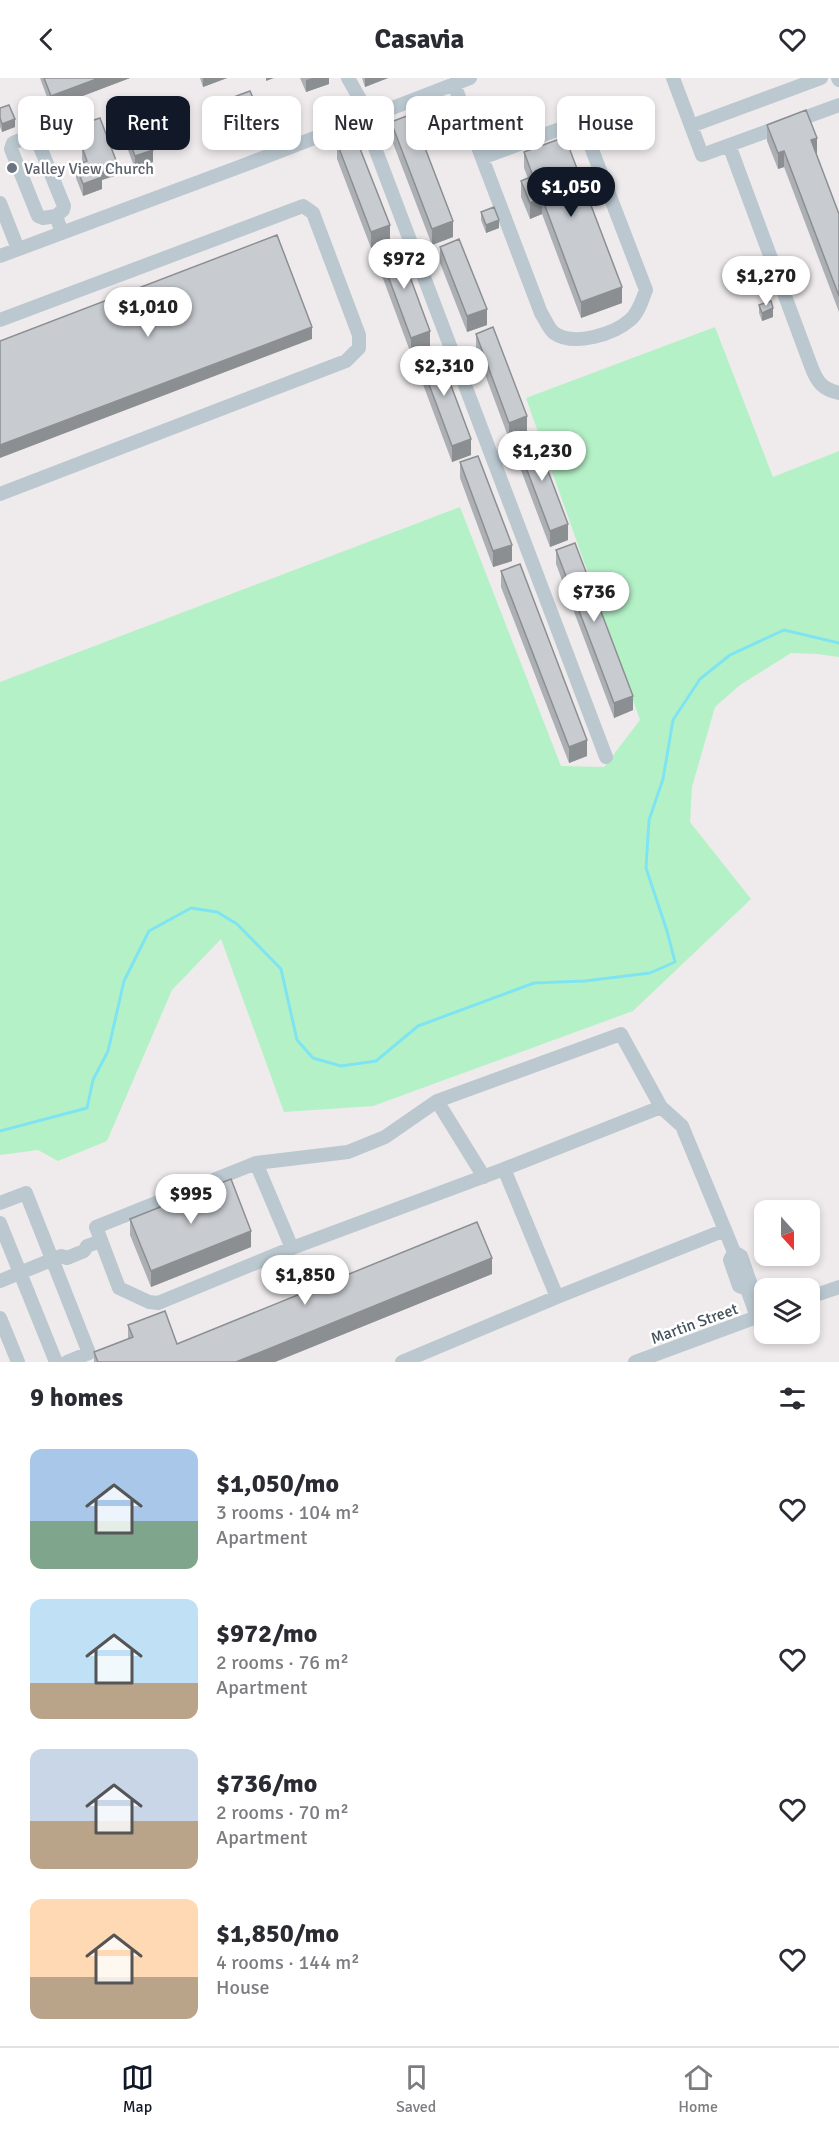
<!DOCTYPE html>
<meta charset="utf-8">
<style>
:root{--surface:#fff;--page:#f2f2f3;--text:#2b2b33;--muted:#7c7c81;--line:#e1e1e2;--accent:#111827}
body{margin:0;font-family:Signika,sans-serif;background:var(--page);color:var(--text);height:100vh;display:flex;flex-direction:column;font-size:22px;white-space:nowrap}
*{box-sizing:border-box;margin:0}
p{font-size:20px;color:var(--muted)}
.icon{flex:none;width:33px;height:33px;fill:none;stroke:currentColor;stroke-width:2;stroke-linecap:round;stroke-linejoin:round}
.map{position:relative;height:1284px;overflow:hidden}
.panel{display:flex;flex-direction:column;background:var(--surface);flex:1}
.panel>*{flex:none}
.guide{position:absolute;left:18px;top:18px;width:804px;height:54px;display:flex;gap:12px}
.needle{width:39px;rotate:159deg}
.controls{position:absolute;left:754px;top:1122px;display:grid;gap:12px}
.controls a{display:grid;place-items:center;width:66px;height:66px;border-radius:12px;background:var(--surface);box-shadow:0 3px 9px #0003;font-size:30px}
.price{position:absolute;translate:-50% -51px;padding:0 14px;border-radius:21px;background:#fff;color:#222;font-size:20px;line-height:39px;filter:drop-shadow(0 2px 3px #0008)}
.price::after{content:'';position:absolute;left:50%;top:36px;width:18px;height:14px;margin-left:-9px;background:inherit;clip-path:polygon(0 0,100% 0,50% 100%)}
.price.active{background:var(--accent);color:#fff}
ul{padding:0;list-style:none}
li{display:flex;align-items:center;gap:18px;height:150px;padding:0 30px}
li span{display:grid;place-items:center;flex:none;width:168px;height:120px;border-radius:12px;color:#555}
li>.icon{margin-inline-start:auto}
span .icon{width:72px;height:72px;fill:#fffc;stroke-width:1}
li b{font-size:26px}
h2{display:flex;justify-content:space-between;align-items:center;height:72px;padding:0 30px;font-size:26px}
.pill{padding:0 21px;border-radius:12px;background:var(--surface);box-shadow:0 3px 9px #0003;font-size:21px;line-height:54px}
.pill.active{background:var(--accent);color:#fff}
header{display:flex;justify-content:space-between;align-items:center;height:78px;padding:0 30px;background:var(--surface);font-size:27px;font-weight:800}
.tab-bar{display:flex;justify-content:space-around;align-items:center;height:84px;border-top:2px solid var(--line);background:var(--surface);font-size:16px;color:var(--muted)}
.tab-bar a{display:grid;justify-items:center;gap:3px}
.tab-bar .active{color:var(--accent)}
.map>svg:first-child{display:block}
</style>
<header><svg class="icon" aria-label="back" viewBox="0 0 24 24"><path d="M15 5l-7 7 7 7"/></svg>Casavia<svg class="icon" aria-label="heart" viewBox="0 0 24 24"><path d="M12 20l-8-8c-3-5 5-10 8-4 3-6 11-1 8 4z"/></svg></header>
<div class="map">
<svg width="839" height="1284" viewBox="0 0 839 1284">
<rect width="100%" height="100%" fill="#efebec"/>
<path fill="#b5f1c7" d="M715,249L773,399L839,373V579L817,576L791,575L740,607L715,629L692,709L690,744L751,821L633,933L373,1028L284,1034L221,861L172,912L107,1063L58,1083L38,1072L0,1077V604L460,429L561,688L604,689L640,642L526,320Z"/>
<g fill="none" stroke-linecap="round" stroke-linejoin="round">
<path stroke="#7fe4f2" stroke-width="3" d="M0,1053L87,1030L93,1002L108,973L124,903L149,853L191,830L217,834L237,846L281,891L297,962L313,980L341,988L376,983L418,948L534,905L585,903L650,895L675,884L667,853L646,790L649,742L663,701L673,642L700,601L730,577L784,552L839,565"/>
<path stroke="#bbc8d0" stroke-width="14" d="M348,0L361,23L364,41L606,679
M673,0L702,77L839,27
M838,0L839,2
M454,6L541,235C545,241 549,251 554,255C574,269 614,256 630,242C639,234 642,222 646,212L581,43L482,80
M691,48L821,0
M729,67L811,288C817,304 822,311 839,315
M0,125L18,171
M56,138L43,140L38,138L11,71L13,65L32,57L36,59L64,128L63,132L56,138L62,155
M0,178L247,86L470,0
M0,242L303,128L313,135L359,257V270L346,283L0,416
M256,1085L348,1074L385,1059L437,1023
M484,1099L437,1023L621,956L661,1029L504,1091
M0,1125L26,1115L89,1275L67,1284
M0,1145L56,1284
M725,1152L734,1174L741,1178L750,1204L747,1211L757,1239
M292,1170L256,1085L96,1149L119,1210L149,1224L158,1225L292,1170L504,1091L557,1219L402,1284
M734,1174L730,1182L739,1208L747,1211
M0,1203L61,1178L67,1180L84,1173L87,1168L101,1163
M557,1219L725,1152L682,1048L661,1029
M810,1219L839,1209
M0,1240L18,1284
M635,1284L765,1236"/>
</g>
<path fill="#acafb4" d="M40,0H130L51,30Z
M200,0H227L203,9Z
M300,0H329V6L306,14Z
M362,0H388L365,9Z
M215,26L286,42L225,65L215,38Z
M0,30L15,49L2,54L0,49Z
M118,33L153,84L135,91L118,45Z
M49,37L68,56L55,61L49,45Z
M391,44L453,159L432,167L391,60Z
M82,46L117,97L102,102V111L83,118L76,100V87L83,85L82,81V69L85,67L82,59Z
M767,47L817,76H816L839,136V234L784,89L778,91L767,63Z
M337,65L390,163L371,170L337,81Z
M524,74L622,225L581,240L542,136L530,141L521,119V103L528,100L524,90Z
M481,134L499,150L486,155L481,142Z
M440,169L487,247L467,254L440,185Z
M378,171L430,269L411,276L378,187Z
M759,227L773,239L762,243L759,235Z
M476,256L527,355L509,361L476,272Z
M418,277L471,377L452,384L418,293Z
M516,363L568,462L550,469L516,379Z
M460,384L512,483L493,489L460,400Z
M556,472L633,632L614,640L556,486Z
M501,493L587,678L569,685L501,509Z
M130,1141L251,1169L151,1209L130,1157Z
M492,1196L275,1284H94V1274L128,1261V1247L177,1266Z"/>
<path fill="#8c8f92" d="M99,0H130L51,30V18Z
M203,0H227L203,9Z
M266,0H274L266,3Z
M312,0H329V6L306,14V2Z
M365,0H388L365,9Z
M286,30V42L225,65V53Z
M15,41V49L2,54V46Z
M68,47V56L55,61V53Z
M817,60V76L811,78V62Z
M153,72V84L135,91V78Z
M784,73V89L778,91V75Z
M117,85V97L102,102V111L83,118V106L99,91Z
M542,120V136L530,141V125Z
M499,142V150L486,155V147Z
M453,143V159L432,167V151Z
M390,147V163L371,170V154Z
M622,209V225L581,240V224Z
M773,230V239L762,243V235Z
M487,231V247L467,254V238Z
M312,249V261L0,380V367Z
M430,253V269L411,276V260Z
M527,338V355L509,361V345Z
M471,361V377L452,384V368Z
M568,446V462L550,469V453Z
M512,467V483L493,489V473Z
M633,618V632L614,640V625Z
M587,662V678L569,685V669Z
M251,1153V1169L151,1209V1193Z
M492,1180V1196L275,1284H236Z"/>
<path fill="#c8ccd1" stroke="#8c8f92" stroke-width="1.5" d="M44,0H99L51,18Z
M250,13L257,29L282,20L286,30L225,53L215,26Z
M136,26L153,72L135,78L118,33Z
M9,27L15,41L2,46L0,40V30Z
M62,31L68,47L55,53L49,37Z
M806,32L817,60L811,62L839,136V218L784,73L778,75L767,47Z
M412,36L453,143L432,151L391,44Z
M100,40L117,85L99,91L102,99L83,106L76,87L87,83L82,69L89,66L82,46Z
M355,58L390,147L371,154L337,65Z
M565,59L622,209L581,224L542,120L530,125L521,103L533,98L524,74Z
M494,129L499,142L486,147L481,134Z
M277,157L312,249L0,367V263Z
M459,161L487,231L467,238L440,169Z
M397,164L430,253L411,260L378,171Z
M771,223L773,230L762,235L759,227Z
M493,249L527,338L509,345L476,256Z
M437,270L471,361L452,368L418,277Z
M534,356L568,446L550,453L516,363Z
M478,378L512,467L493,473L460,384Z
M575,465L633,618L614,625L556,472Z
M520,486L587,662L569,669L501,493Z
M231,1101L251,1153L151,1193L130,1141Z
M477,1144L492,1180L236,1284H98L94,1274L133,1259L128,1247L165,1233L177,1266Z"/>
<circle fill="#6b7280" stroke="#fff" stroke-width="2" cx="12" cy="90" r="6"/>
<g text-anchor="middle" stroke-width="5" stroke-linejoin="round" paint-order="stroke">
<g font-size="16" fill="#5b616d" stroke="#fff" text-anchor="start">
<text x="24" y="96">Valley View Church</text>
</g>
<g font-size="16" fill="#43515a" stroke="#fff">
<text transform="translate(694 1245) rotate(-20)" y="6">Martin Street</text>
</g>
</g>
</svg>
<div class="controls">
<a><svg class="needle" viewBox="-14 -14 28 28"><path d="M0-13l5 13h-10z" fill="#e53935"/><path d="M0 13l5-13h-10z" fill="#7c7c81"/></svg></a>
<a><svg class="icon" aria-label="layers" viewBox="0 0 24 24"><path d="M12 4l9 5-9 5-9-5zM3 14l9 5 9-5"/></svg></a>
</div>
<b class="price active" style="left:571px;top:140px">$1,050</b>
<b class="price" style="left:404px;top:212px">$972</b>
<b class="price" style="left:766px;top:229px">$1,270</b>
<b class="price" style="left:148px;top:260px">$1,010</b>
<b class="price" style="left:444px;top:319px">$2,310</b>
<b class="price" style="left:542px;top:404px">$1,230</b>
<b class="price" style="left:594px;top:545px">$736</b>
<b class="price" style="left:191px;top:1147px">$995</b>
<b class="price" style="left:305px;top:1228px">$1,850</b>
<div class="guide">
<a class="pill">Buy</a>
<a class="pill active">Rent</a>
<a class="pill">Filters</a>
<a class="pill">New</a>
<a class="pill">Apartment</a>
<a class="pill">House</a>
</div>
</div>
<section class="panel">
<h2>9 homes<svg class="icon" aria-label="filters" viewBox="0 0 24 24"><path d="M4 7h16M4 17h16"/><circle cx="9" cy="7" r="2"/><circle cx="15" cy="17" r="2"/></svg></h2>
<ul>
<li><span style="background:linear-gradient(#a9c7e8 60%,#7fa58c 0)"><svg class="icon" aria-label="home" viewBox="0 0 24 24"><path d="M3 11l9-7 9 7M6 9v11h12V9"/></svg></span><div><b>$1,050/mo</b><p>3 rooms · 104 m²</p><p>Apartment</p></div><svg class="icon" aria-label="heart" viewBox="0 0 24 24"><path d="M12 20l-8-8c-3-5 5-10 8-4 3-6 11-1 8 4z"/></svg></li>
<li><span style="background:linear-gradient(#bfe0f5 70%,#b9a48a 0)"><svg class="icon" aria-label="home" viewBox="0 0 24 24"><path d="M3 11l9-7 9 7M6 9v11h12V9"/></svg></span><div><b>$972/mo</b><p>2 rooms · 76 m²</p><p>Apartment</p></div><svg class="icon" aria-label="heart" viewBox="0 0 24 24"><path d="M12 20l-8-8c-3-5 5-10 8-4 3-6 11-1 8 4z"/></svg></li>
<li><span style="background:linear-gradient(#c9d6e8 60%,#b9a48a 0)"><svg class="icon" aria-label="home" viewBox="0 0 24 24"><path d="M3 11l9-7 9 7M6 9v11h12V9"/></svg></span><div><b>$736/mo</b><p>2 rooms · 70 m²</p><p>Apartment</p></div><svg class="icon" aria-label="heart" viewBox="0 0 24 24"><path d="M12 20l-8-8c-3-5 5-10 8-4 3-6 11-1 8 4z"/></svg></li>
<li><span style="background:linear-gradient(#ffd9b3 65%,#b9a48a 0)"><svg class="icon" aria-label="home" viewBox="0 0 24 24"><path d="M3 11l9-7 9 7M6 9v11h12V9"/></svg></span><div><b>$1,850/mo</b><p>4 rooms · 144 m²</p><p>House</p></div><svg class="icon" aria-label="heart" viewBox="0 0 24 24"><path d="M12 20l-8-8c-3-5 5-10 8-4 3-6 11-1 8 4z"/></svg></li>
</ul>
</section>
<nav class="tab-bar">
<a class="active"><svg class="icon" aria-label="map" viewBox="0 0 24 24"><path d="M3 6l6-2 6 2 6-2v14l-6 2-6-2-6 2zM9 4v14M15 6v14"/></svg>Map</a>
<a><svg class="icon" aria-label="saved" viewBox="0 0 24 24"><path d="M7 4h10v16l-5-4-5 4z"/></svg>Saved</a>
<a><svg class="icon" aria-label="home" viewBox="0 0 24 24"><path d="M3 11l9-7 9 7M6 9v11h12V9"/></svg>Home</a>
</nav>
